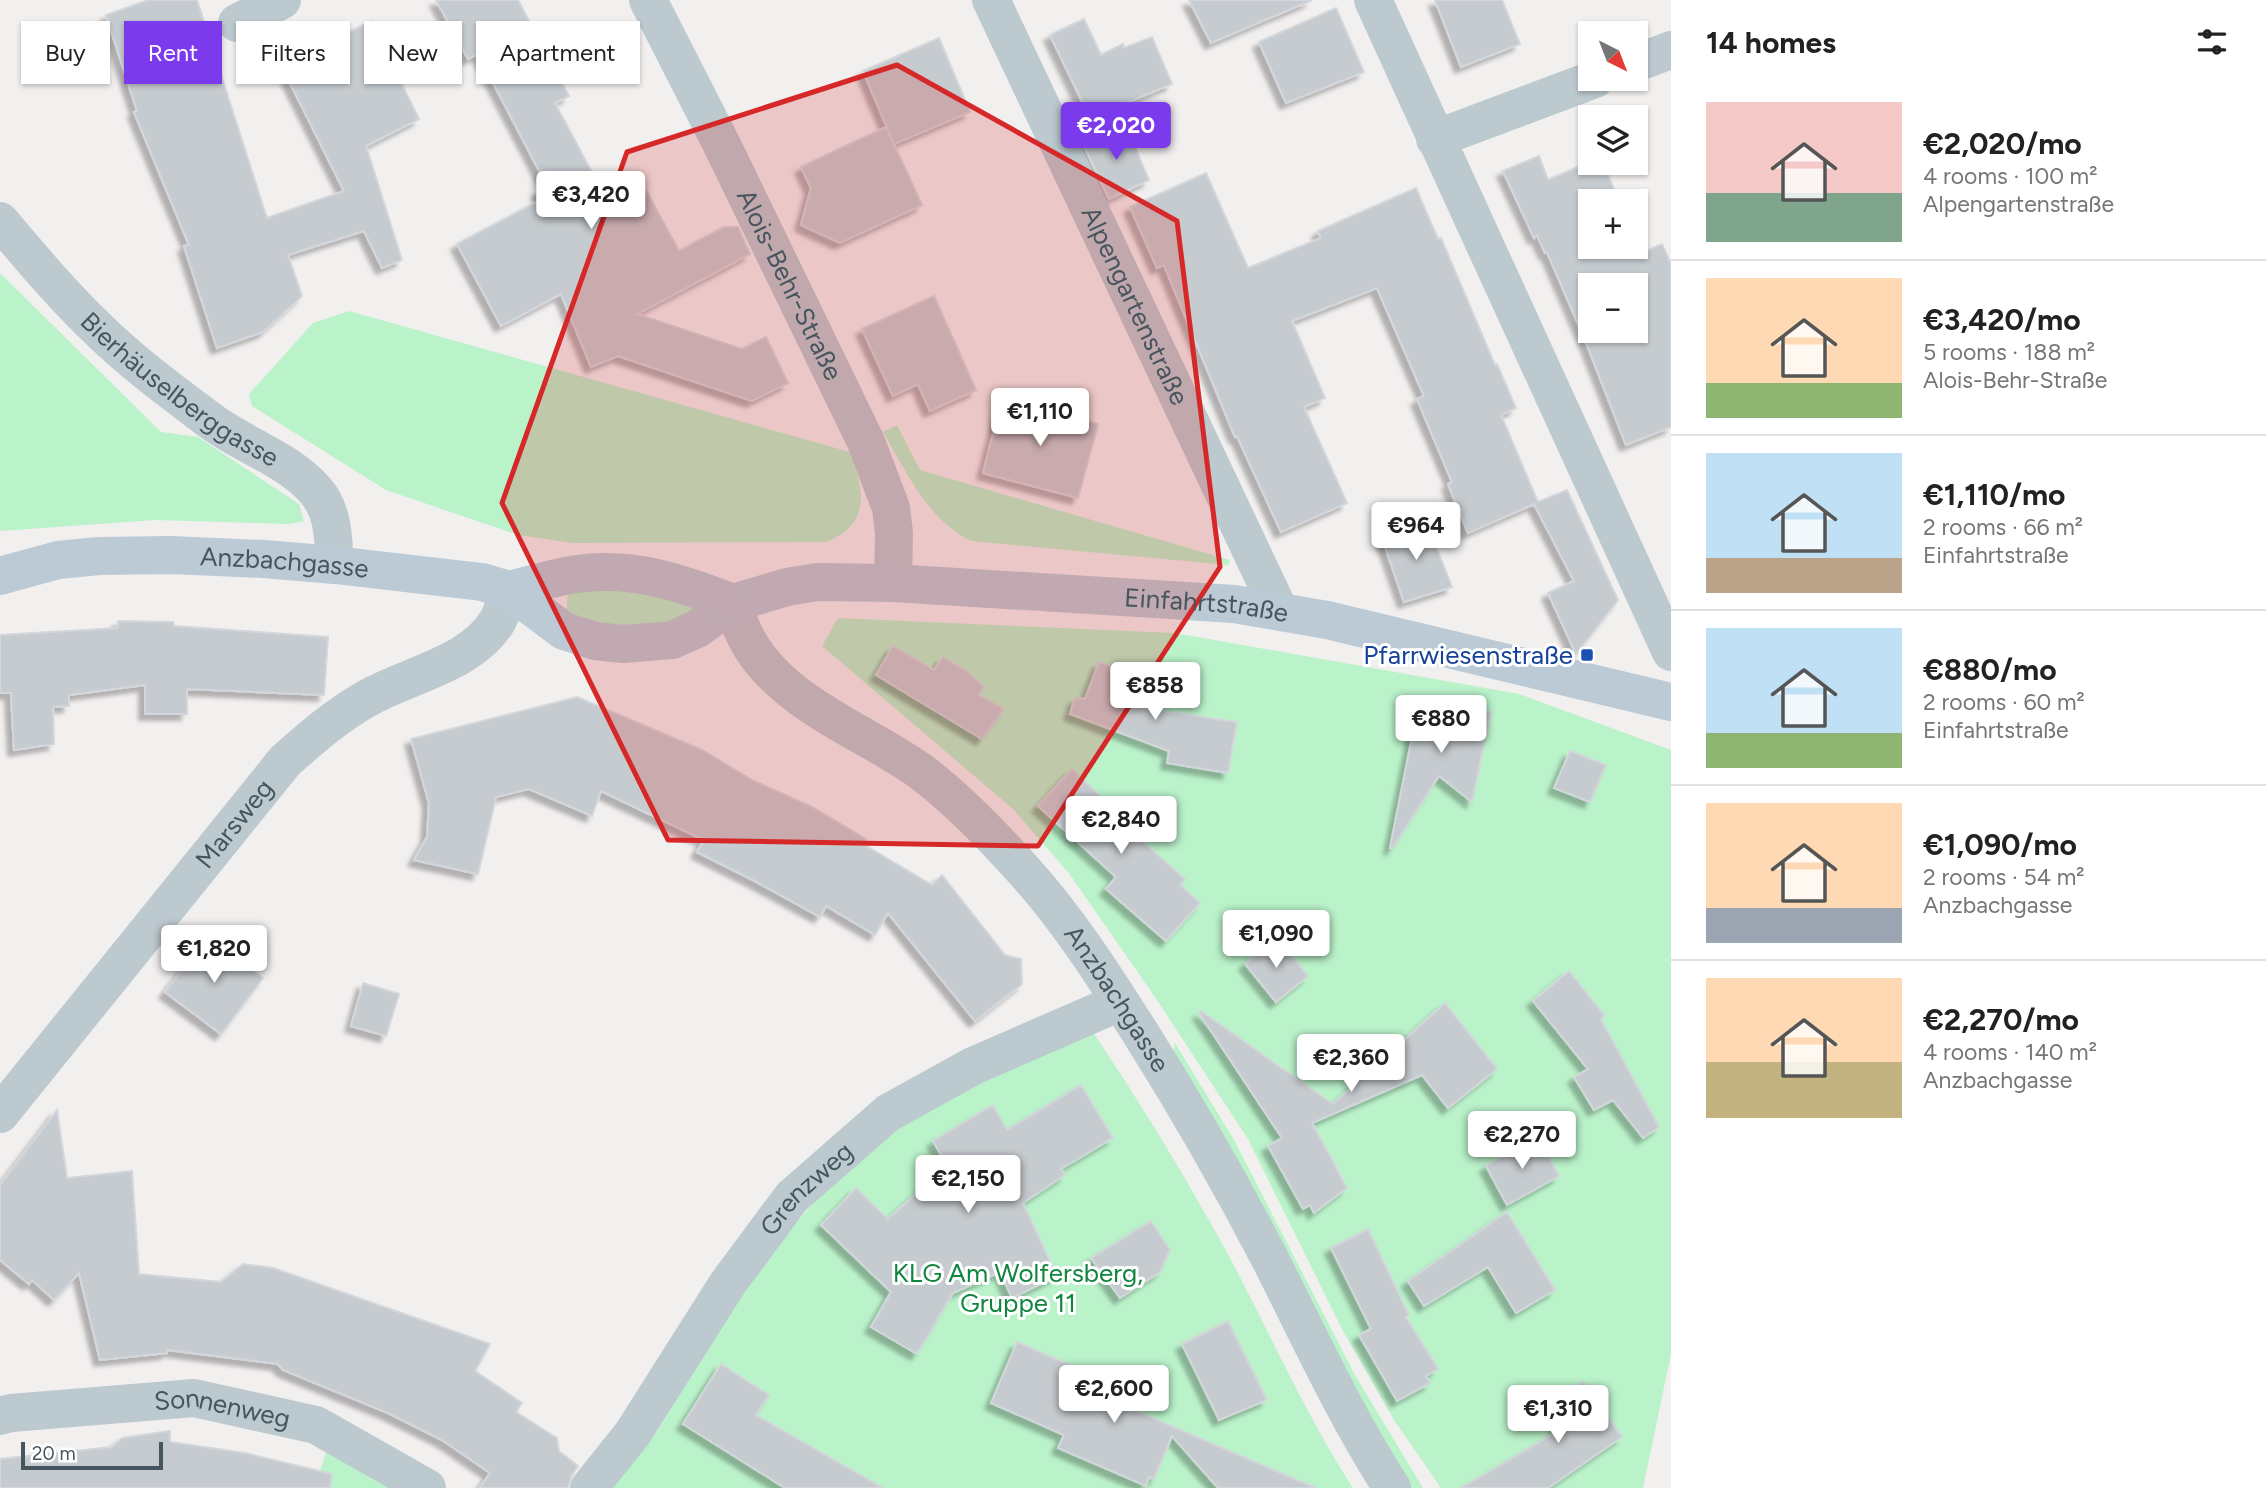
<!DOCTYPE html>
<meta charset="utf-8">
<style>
:root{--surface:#fff;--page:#f2f2f2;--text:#222;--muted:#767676;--line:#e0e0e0;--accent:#7c3aed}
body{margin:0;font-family:Figtree,sans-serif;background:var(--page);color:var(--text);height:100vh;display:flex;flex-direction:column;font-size:26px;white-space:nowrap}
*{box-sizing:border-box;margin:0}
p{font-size:23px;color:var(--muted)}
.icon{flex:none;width:38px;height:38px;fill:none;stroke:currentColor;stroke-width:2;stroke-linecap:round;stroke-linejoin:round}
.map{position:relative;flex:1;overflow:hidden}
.panel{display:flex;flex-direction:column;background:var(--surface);width:595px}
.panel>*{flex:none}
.banner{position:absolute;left:21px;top:21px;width:665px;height:63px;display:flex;gap:14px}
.needle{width:46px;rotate:138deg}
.fabs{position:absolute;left:1578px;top:21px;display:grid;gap:14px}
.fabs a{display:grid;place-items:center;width:70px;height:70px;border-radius:0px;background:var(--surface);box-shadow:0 2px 5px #0004;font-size:35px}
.scale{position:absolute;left:21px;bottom:18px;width:142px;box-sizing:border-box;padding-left:7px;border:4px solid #46555e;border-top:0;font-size:19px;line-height:24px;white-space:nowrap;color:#46555e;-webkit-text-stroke:5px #fff;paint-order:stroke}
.price{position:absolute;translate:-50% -60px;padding:0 16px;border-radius:7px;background:#fff;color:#222;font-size:23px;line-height:46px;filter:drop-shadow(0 2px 4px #0008)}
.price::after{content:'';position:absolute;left:50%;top:42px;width:21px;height:16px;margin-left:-10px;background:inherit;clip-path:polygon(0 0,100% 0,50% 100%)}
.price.active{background:var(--accent);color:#fff}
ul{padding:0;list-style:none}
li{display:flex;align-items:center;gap:21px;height:175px;padding:0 35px}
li+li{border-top:2px solid var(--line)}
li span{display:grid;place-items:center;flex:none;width:196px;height:140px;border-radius:0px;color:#555}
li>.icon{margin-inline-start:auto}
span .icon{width:84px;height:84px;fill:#fffc;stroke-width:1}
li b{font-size:30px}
h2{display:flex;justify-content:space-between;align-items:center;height:84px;padding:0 35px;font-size:30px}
.tag{padding:0 24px;border-radius:0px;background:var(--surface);box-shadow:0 2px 5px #0004;font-size:24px;line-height:63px}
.tag.active{background:var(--accent);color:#fff}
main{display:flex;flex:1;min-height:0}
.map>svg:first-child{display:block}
</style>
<main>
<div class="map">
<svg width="1671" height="1488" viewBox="0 0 1671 1488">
<defs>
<filter id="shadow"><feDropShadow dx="-6" dy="6" stdDeviation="2" flood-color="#0004"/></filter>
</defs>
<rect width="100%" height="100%" fill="#f2efef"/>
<path fill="#baf2ca" d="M0,273L161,432L198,437L299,504L304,521L289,524L155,520L0,531Z
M349,311L850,452C864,490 872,524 826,542L572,543L518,535L386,490L252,406L249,394L313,323Z
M897,425L920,470L1230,560L1228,565L971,541C927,519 907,473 883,432Z
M619,586L676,599L694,609L686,619L620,627L566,617L568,589Z
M838,618L1175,633L1519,694L1671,750V1354L1643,1488H1441L1394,1420L1342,1329L1248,1139L1155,997L1068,872L1013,809L822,646Z
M1091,1029C1141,1104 1187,1179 1230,1258C1271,1335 1305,1414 1353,1488H612L657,1432L752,1275L851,1159L992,1069Z
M1175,1043L1234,1140L1355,1375L1423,1488H1407L1171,1060Z
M327,1450L400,1488H327L320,1471Z"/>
<path fill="#c6cbcf" stroke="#d3d6db" stroke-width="2" fill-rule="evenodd" filter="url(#shadow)" d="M148,0H197L267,218L344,191L282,67L371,21L419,119L366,146L402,260L382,268L364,231L288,255L302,296L263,332L217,348L184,246L189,245L134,112L137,111L106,15Z
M436,0H518L569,96L555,103L612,210L647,192L679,251L724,227H738L750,254L637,314L742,349L766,337L788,383L752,401L618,356L591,367L561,294L501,326L457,244L542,199L537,192L547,186L478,54L468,59Z
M1189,0H1312L1211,43Z
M1435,0H1502L1520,44L1461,67Z
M1336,8L1364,72L1286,103L1259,42Z
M1084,19L1101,55L1123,44L1124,48L1152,37L1172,84L1090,118L1050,35Z
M939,38L970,112L894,144L863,71Z
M1125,124L1149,180L1109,199L1083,144Z
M886,127L922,205L840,243L801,225L811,188L801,167Z
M1539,156L1548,180L1591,161L1603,163L1619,201H1591V247H1636V243L1640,254L1662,244L1671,264V427L1626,445L1585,340L1547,252L1545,253L1537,235L1534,238L1503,171ZM1591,285H1636V331H1591Z
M1206,173L1248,268L1321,238L1318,231L1416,188L1438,239L1441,238L1495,365L1497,364L1516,408L1501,415L1538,502L1567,490L1618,600L1576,654L1548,593L1574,581L1534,504L1468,533L1448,484L1452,482L1417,399L1424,396L1377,288L1292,321L1325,398L1304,407L1347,503L1281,532L1237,436L1235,437L1164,265L1157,268L1130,207Z
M934,296L976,390L930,411L918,384L893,396L862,329Z
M1002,399L1098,424L1078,498L983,473Z
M1426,521L1452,587L1404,602L1381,535Z
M118,621L173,622L174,626L328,637L324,695L187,689V714H145V685L69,695V706L53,707L54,744L14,750L11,693H0V635L118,628Z
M893,646L934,670L943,657L969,673L984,687L979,695L1004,709L982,739L876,675Z
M1099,662L1151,681L1141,708L1237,722L1228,773L1167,763L1169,751L1070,714L1075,698L1085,699Z
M577,697L702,750L752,780L812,807L866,839L863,844L932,885L942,875L1005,955L1021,959L1022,984L975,1021L888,913L875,935L826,906L820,917L753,880L697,852L704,840L601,791L592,816L529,789L496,797L478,874L414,860L427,837L429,803L411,739Z
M1420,697L1491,712L1472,802L1439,776L1392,849L1390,848Z
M1570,751L1606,765L1590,802L1554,788Z
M1072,769L1112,807L1108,811L1185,879L1180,885L1200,903L1166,941L1106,889L1116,877L1038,806Z
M208,937L263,978L221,1034L165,992Z
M1277,938L1308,976L1276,1002L1245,964Z
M1569,971L1605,1016L1601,1019L1659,1127L1643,1138L1613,1100L1594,1110L1574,1077L1588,1069L1533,1001Z
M363,983L399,994L386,1036L351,1026Z
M1445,1003L1497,1069L1448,1108L1422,1075L1312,1123L1347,1188L1314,1213L1310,1205L1303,1209L1268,1146L1282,1138L1199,1013L1201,1011L1333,1104Z
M1081,1085L1113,1138L1061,1169L1065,1175L1023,1203L1057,1276L1012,1298L1000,1272L953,1293L917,1354L871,1327L891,1292L821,1225L856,1188L888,1219L947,1165L933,1141L993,1105L1007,1130Z
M57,1110L67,1178L132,1171L139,1274L221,1282L243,1264L273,1268L490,1344L475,1371L522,1403L516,1412L557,1438L559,1451L578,1466L572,1475L568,1488H480L490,1473L442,1440L388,1413L283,1370L278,1364L167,1350V1353L100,1360L79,1273L54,1300L32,1280L29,1284L0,1260V1185Z
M1538,1137L1559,1176L1507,1205L1486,1166Z
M1507,1212L1555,1290L1516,1313L1488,1267L1424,1306L1408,1281Z
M1151,1221L1170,1250L1160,1272L1120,1298L1091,1258Z
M1368,1229L1409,1315L1406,1317L1438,1369L1426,1376L1430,1383L1397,1401L1359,1335L1371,1329L1331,1248Z
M1228,1321L1267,1400L1219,1420L1182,1344Z
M1017,1342L1112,1383L1106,1398L1316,1488H1218L1172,1436L1154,1479L1149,1477L1146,1486L1058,1448L1064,1435L991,1403Z
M721,1364L769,1395L756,1415L883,1488H785L683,1424Z
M1584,1382L1622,1437L1548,1488H1461L1560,1430L1545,1408Z
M170,1431V1442L245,1453L332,1474L330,1488H0V1459L112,1447L122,1438Z"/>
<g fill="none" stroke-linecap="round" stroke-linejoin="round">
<g stroke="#bcc9cf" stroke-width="38">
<path id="s1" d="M648,0L722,145L866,442L891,508L894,533L893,583"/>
<path id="s2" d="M991,0L1279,610"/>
<path d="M1373,0L1671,652"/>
<path d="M237,23L282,0"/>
<path d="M1636,63L1671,50"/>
<path d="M1435,139L1595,79"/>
<path id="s3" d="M0,221C32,259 64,297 101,332C134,364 171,391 208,419C240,444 288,459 315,490C334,511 333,538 335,565"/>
<path id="s4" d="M733,603C736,611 738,621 742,629C772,700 861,729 920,771C959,800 994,837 1026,873C1070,922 1106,979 1141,1034C1187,1107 1230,1182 1270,1259C1309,1336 1345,1415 1392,1488"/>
<path id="s5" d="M0,1114L285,761C310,739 336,716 366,699C407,675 473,664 498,620C503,611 505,600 509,590"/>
<path id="s6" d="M0,1416L11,1413L194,1398L316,1425L427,1488"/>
<path id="s7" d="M589,1488L633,1433L728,1283L792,1197L888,1113L973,1066L1120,1002"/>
</g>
<g stroke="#bbcad4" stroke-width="38">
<path id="s8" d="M0,576L58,560L99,556L171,555L264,559L335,565L482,582L509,590L564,631L595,641L623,644L672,640L697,629L733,603L787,587L817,582L893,583L1234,604L1327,620L1671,702"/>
<path d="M509,590C531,585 554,577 577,574C633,566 682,583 733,603"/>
</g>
</g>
<path fill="#d62828" fill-opacity="0.2" stroke="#d62828" stroke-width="5" stroke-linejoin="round" d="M897,65L1177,221L1220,567L1038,846L668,840L502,503L627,152Z"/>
<rect fill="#1a4fb4" stroke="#fff" stroke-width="2.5" x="1580" y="648" width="14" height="14" rx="3.5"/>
<g text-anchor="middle" stroke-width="6" stroke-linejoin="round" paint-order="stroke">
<g font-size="26" fill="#46555e" stroke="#fff">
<text dy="9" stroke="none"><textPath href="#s1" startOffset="318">Alois-Behr-Straße</textPath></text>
<text dy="9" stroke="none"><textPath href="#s2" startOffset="338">Alpengartenstraße</textPath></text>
<text dy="9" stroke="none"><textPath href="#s3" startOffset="248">Bierhäuselberggasse</textPath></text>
<text dy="9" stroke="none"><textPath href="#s8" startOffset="287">Anzbachgasse</textPath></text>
<text dy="9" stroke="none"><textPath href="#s8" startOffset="1241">Einfahrtstraße</textPath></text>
<text dy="9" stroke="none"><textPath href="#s5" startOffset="373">Marsweg</textPath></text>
<text dy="9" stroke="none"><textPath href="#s4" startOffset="562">Anzbachgasse</textPath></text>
<text dy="9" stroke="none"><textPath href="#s7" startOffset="371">Grenzweg</textPath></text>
<text dy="9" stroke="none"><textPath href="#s6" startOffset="224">Sonnenweg</textPath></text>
</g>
<g font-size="26" fill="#164399" stroke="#fff" text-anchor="end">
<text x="1573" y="664">Pfarrwiesenstraße</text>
</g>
<g font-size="26" fill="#10853e" stroke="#fff">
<text x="1018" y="1282">KLG Am Wolfersberg,<tspan x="1018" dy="30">Gruppe 11</tspan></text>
</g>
</g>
</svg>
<div class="fabs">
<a><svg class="needle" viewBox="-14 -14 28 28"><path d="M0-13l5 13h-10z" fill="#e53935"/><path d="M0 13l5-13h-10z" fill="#767676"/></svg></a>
<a><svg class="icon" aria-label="layers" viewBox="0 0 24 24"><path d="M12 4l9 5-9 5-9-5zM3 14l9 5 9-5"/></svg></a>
<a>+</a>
<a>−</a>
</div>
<div class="scale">20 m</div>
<b class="price active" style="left:1116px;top:162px">€2,020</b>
<b class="price" style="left:591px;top:231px">€3,420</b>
<b class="price" style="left:1040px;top:448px">€1,110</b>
<b class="price" style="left:1416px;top:562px">€964</b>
<b class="price" style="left:1155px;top:722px">€858</b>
<b class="price" style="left:1441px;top:755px">€880</b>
<b class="price" style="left:1121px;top:856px">€2,840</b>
<b class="price" style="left:1276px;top:970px">€1,090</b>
<b class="price" style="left:214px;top:985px">€1,820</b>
<b class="price" style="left:1351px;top:1094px">€2,360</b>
<b class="price" style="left:1522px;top:1171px">€2,270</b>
<b class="price" style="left:968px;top:1215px">€2,150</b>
<b class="price" style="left:1114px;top:1425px">€2,600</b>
<b class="price" style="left:1558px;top:1445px">€1,310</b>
<div class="banner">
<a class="tag">Buy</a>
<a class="tag active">Rent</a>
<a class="tag">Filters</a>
<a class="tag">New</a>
<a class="tag">Apartment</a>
</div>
</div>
<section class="panel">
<h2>14 homes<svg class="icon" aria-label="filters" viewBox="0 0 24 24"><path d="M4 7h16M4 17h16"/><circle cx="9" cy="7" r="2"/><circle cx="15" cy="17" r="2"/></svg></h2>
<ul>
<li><span style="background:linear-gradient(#f6c9c9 65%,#7fa58c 0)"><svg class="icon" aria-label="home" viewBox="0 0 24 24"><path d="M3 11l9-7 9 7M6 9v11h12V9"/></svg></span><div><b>€2,020/mo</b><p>4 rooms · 100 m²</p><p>Alpengartenstraße</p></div></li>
<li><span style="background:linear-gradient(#ffd9b3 75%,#8fb573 0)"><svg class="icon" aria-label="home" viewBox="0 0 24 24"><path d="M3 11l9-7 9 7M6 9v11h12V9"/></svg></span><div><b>€3,420/mo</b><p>5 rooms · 188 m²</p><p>Alois-Behr-Straße</p></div></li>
<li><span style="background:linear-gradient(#bfe0f5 75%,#b9a48a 0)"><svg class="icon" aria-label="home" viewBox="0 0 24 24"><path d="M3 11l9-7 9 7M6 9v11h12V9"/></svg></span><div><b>€1,110/mo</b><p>2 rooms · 66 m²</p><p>Einfahrtstraße</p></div></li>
<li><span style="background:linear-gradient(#bfe0f5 75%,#8fb573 0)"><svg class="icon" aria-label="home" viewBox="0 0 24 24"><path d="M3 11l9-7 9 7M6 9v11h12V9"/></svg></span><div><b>€880/mo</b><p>2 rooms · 60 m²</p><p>Einfahrtstraße</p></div></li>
<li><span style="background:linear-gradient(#ffd9b3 75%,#9aa5b1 0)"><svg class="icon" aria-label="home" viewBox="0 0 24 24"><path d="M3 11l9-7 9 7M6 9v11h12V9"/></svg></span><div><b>€1,090/mo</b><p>2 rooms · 54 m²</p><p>Anzbachgasse</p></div></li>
<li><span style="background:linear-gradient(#ffd9b3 60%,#c2b280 0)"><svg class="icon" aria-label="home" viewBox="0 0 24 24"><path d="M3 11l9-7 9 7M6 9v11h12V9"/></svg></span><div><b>€2,270/mo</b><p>4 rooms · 140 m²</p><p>Anzbachgasse</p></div></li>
</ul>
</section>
</main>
